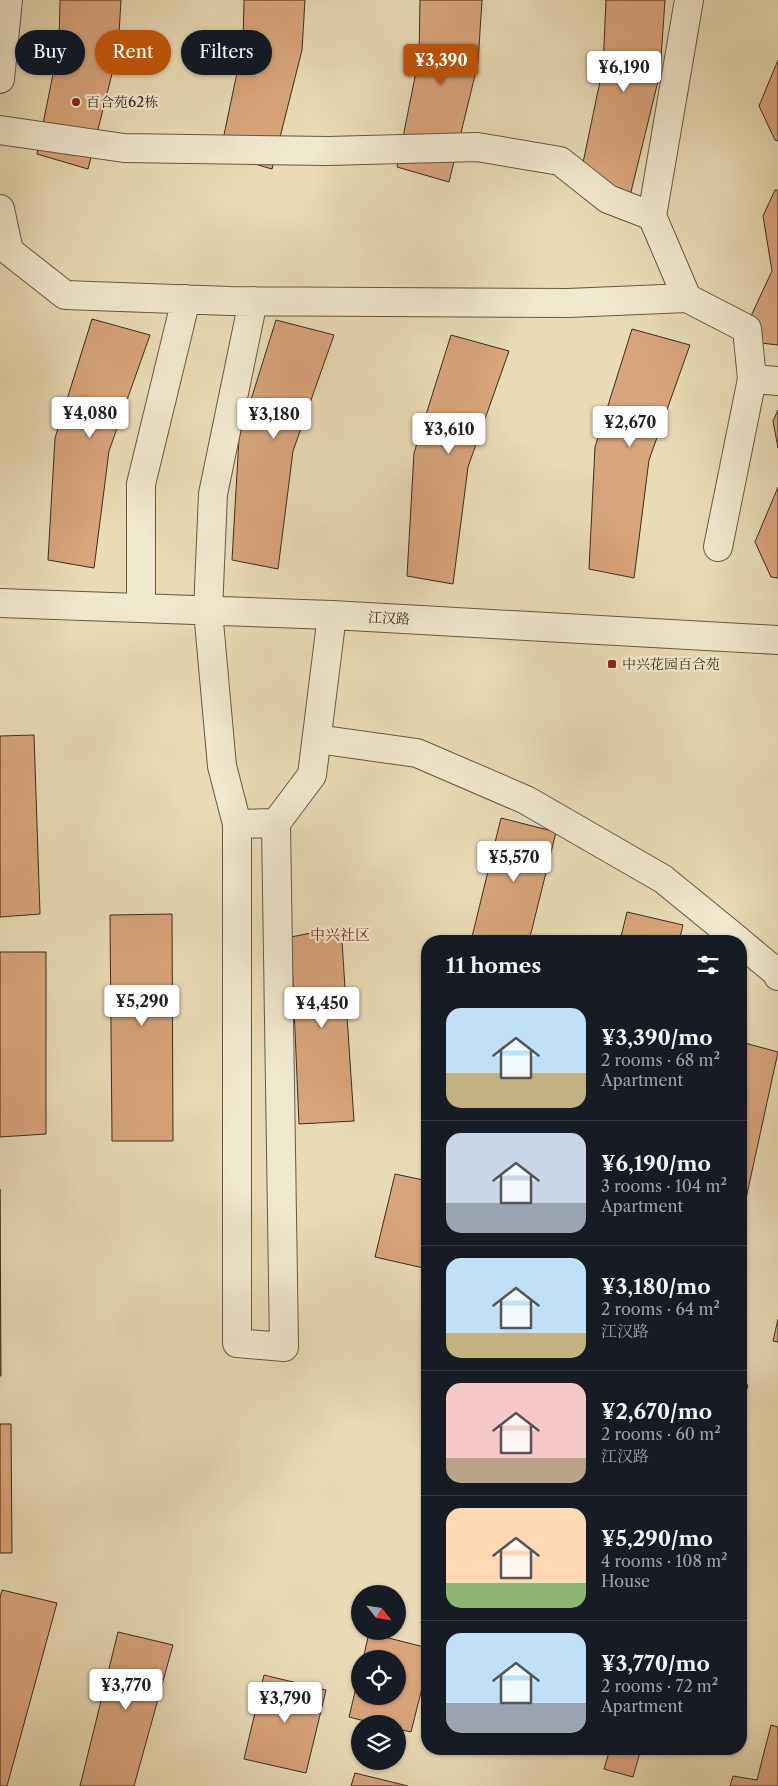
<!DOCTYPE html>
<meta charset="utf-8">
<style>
:root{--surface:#171b24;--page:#20242c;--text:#f1f3f6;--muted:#9ea1a6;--line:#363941;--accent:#b45309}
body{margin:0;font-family:"Libre Caslon Text","Noto Serif SC",serif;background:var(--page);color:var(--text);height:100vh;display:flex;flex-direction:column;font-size:19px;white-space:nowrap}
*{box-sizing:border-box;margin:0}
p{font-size:16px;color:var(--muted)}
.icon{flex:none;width:28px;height:28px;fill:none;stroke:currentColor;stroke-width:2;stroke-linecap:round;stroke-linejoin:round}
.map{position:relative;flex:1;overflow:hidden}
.panel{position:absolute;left:421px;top:935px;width:326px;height:820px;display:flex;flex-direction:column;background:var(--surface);border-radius:20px;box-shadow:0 1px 4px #0004}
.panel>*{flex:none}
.banner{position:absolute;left:15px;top:30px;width:331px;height:45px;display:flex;gap:10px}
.needle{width:32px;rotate:120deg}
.fabs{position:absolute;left:351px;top:1585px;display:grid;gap:10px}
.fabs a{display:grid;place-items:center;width:55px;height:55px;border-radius:50%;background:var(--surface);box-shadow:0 1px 4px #0004;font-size:25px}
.price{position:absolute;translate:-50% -42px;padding:0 11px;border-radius:5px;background:#fff;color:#222;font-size:16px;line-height:32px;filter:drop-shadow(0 1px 2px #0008)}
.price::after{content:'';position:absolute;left:50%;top:30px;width:15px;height:11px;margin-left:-8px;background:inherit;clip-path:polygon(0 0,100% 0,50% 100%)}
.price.selected{background:var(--accent);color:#fff}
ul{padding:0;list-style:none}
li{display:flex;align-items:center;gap:15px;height:125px;padding:0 25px}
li+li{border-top:1px solid var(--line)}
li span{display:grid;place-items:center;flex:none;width:140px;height:100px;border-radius:15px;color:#555}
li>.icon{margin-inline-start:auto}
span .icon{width:60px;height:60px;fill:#fffc;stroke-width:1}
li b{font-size:21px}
h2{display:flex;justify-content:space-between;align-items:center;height:60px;padding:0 25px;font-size:21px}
.pill{padding:0 18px;border-radius:22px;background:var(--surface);box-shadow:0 1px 4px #0004;font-size:18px;line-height:45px}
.pill.selected{background:var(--accent);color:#fff}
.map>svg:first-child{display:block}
</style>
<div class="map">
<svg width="778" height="1786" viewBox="0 0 778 1786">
<rect width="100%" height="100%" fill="#e8dbb5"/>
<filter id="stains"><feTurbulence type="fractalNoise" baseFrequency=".004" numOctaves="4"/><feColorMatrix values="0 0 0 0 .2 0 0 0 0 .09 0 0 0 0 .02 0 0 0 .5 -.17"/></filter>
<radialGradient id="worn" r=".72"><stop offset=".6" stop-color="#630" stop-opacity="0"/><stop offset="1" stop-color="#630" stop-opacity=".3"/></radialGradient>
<path fill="#d9a57b" stroke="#3b2e27" d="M60,0H121L118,50L88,169L37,154L59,44Z
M244,0H305L302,50L272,169L220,154L243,44Z
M420,0H482L478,63L449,182L397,167L419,57Z
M606,0H665L660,73L630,196L579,182L603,67Z
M778,60V141L775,140L759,106Z
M775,190H778V345L761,343L751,316L772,271L763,216Z
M92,319L150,335L109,451L94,568L48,560L55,438Z
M276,320L334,335L293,451L278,569L232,560L239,438Z
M632,329L690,345L649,460L634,578L589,569L595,447Z
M451,335L509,351L468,467L453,584L407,576L414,453Z
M778,410V448L773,421Z
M778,487V578L771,577L755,542Z
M34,735L40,914L0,917V736Z
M501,818L556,832L529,941H471Z
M627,912L683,925L679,941H620Z
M172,914L173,1141H112L110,915Z
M341,927L354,1121L299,1124L291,937Z
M0,952H46V1134L0,1137Z
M741,1042L778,1052L742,1217H741Z
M395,1174L428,1181V1269L375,1257Z
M0,1189L1,1376H0Z
M778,1319V1342L773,1341Z
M741,1384L748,1385L741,1409Z
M0,1424H11L12,1553H0Z
M2,1590L57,1603L7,1786H0V1598Z
M428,1598V1624L421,1623Z
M118,1632L173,1645L134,1786H80Z
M369,1633L428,1648V1664L411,1732L398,1729V1724H376L349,1717L360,1671V1696H398V1659H363Z
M264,1675L326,1690L306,1773L244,1759Z
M771,1725L778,1727V1786H730L733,1776L757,1780Z
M610,1749H641L633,1777L604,1769Z
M355,1773L408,1786H351Z"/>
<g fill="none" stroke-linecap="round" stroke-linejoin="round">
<g stroke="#66594a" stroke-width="30">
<path id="minor" d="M0,79L8,0
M0,130L124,148L328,151L477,147L560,161L608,199L652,216
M0,209L9,251L65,295L230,301L568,303L687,298L747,329L752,379L718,547
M687,298L652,216L689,0
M253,301L213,494L208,611L222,766L237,824L276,823L312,775L332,615
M752,379L778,381
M0,603L332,615L778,640
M141,608V484L186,299
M317,739L417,753L526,800L663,879L739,941
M237,824V1343L284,1347L276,823
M741,943L776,972L778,976"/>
</g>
<use href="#minor" stroke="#f0e8cf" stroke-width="28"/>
</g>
<g fill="#8f2418" stroke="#f0e8cf" stroke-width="2">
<circle cx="76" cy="102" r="5"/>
<rect x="607" y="659" width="10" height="10" rx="2.5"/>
</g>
<g text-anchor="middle" stroke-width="4.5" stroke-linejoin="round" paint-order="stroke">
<g font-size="14" fill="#3b2e27" stroke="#f0e8cf" text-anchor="start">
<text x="86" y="107">百合苑62栋</text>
<text x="622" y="669">中兴花园百合苑</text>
</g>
<g font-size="14" fill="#3b2e27" stroke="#f0e8cf">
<text transform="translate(389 618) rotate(3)" y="5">江汉路</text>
</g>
<g font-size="15" fill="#7a1f14" stroke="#f0e8cf">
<text x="340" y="940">中兴社区</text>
</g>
</g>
<rect width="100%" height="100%" filter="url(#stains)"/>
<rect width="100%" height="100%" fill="url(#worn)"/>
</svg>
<div class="fabs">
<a><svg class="needle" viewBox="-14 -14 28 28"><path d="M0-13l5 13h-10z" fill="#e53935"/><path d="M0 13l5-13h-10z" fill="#9ea1a6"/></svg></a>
<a><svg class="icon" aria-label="locate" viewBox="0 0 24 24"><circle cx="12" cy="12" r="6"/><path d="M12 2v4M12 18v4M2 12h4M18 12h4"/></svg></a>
<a><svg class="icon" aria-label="layers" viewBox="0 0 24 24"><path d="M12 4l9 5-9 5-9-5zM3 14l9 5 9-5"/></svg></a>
</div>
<b class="price selected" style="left:441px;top:86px">¥3,390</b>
<b class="price" style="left:624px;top:93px">¥6,190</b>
<b class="price" style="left:90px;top:439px">¥4,080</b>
<b class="price" style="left:274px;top:440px">¥3,180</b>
<b class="price" style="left:630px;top:448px">¥2,670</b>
<b class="price" style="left:449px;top:455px">¥3,610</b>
<b class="price" style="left:514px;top:883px">¥5,570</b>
<b class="price" style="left:142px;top:1027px">¥5,290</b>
<b class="price" style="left:322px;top:1029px">¥4,450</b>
<b class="price" style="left:126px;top:1711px">¥3,770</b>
<b class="price" style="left:285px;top:1724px">¥3,790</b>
<div class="banner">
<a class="pill">Buy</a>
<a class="pill selected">Rent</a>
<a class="pill">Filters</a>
</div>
<section class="panel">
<h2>11 homes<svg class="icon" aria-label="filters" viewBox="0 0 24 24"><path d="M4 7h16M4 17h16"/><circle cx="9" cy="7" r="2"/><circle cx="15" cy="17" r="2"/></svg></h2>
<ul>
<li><span style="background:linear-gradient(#bfe0f5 65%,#c2b280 0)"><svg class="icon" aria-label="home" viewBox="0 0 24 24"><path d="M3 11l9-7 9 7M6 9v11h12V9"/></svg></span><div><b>¥3,390/mo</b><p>2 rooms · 68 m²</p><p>Apartment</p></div></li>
<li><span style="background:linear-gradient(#c9d6e8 70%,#9aa5b1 0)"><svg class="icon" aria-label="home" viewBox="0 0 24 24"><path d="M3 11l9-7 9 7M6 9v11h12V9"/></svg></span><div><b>¥6,190/mo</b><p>3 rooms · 104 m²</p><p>Apartment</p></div></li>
<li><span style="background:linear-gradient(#bfe0f5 75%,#c2b280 0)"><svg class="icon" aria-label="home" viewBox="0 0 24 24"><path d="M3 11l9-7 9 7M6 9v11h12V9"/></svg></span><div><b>¥3,180/mo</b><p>2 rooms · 64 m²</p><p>江汉路</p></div></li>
<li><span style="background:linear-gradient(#f6c9c9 75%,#b9a48a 0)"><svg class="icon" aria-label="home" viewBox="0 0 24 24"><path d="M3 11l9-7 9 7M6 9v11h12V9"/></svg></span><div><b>¥2,670/mo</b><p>2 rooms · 60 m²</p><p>江汉路</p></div></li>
<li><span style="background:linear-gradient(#ffd9b3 75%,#8fb573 0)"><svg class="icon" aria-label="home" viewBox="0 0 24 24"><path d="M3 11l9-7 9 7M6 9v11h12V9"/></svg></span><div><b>¥5,290/mo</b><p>4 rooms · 108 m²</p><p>House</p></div></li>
<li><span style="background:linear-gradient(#bfe0f5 70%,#9aa5b1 0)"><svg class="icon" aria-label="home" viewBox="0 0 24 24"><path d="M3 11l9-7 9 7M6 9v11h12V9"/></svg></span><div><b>¥3,770/mo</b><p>2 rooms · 72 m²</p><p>Apartment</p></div></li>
</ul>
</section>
</div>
